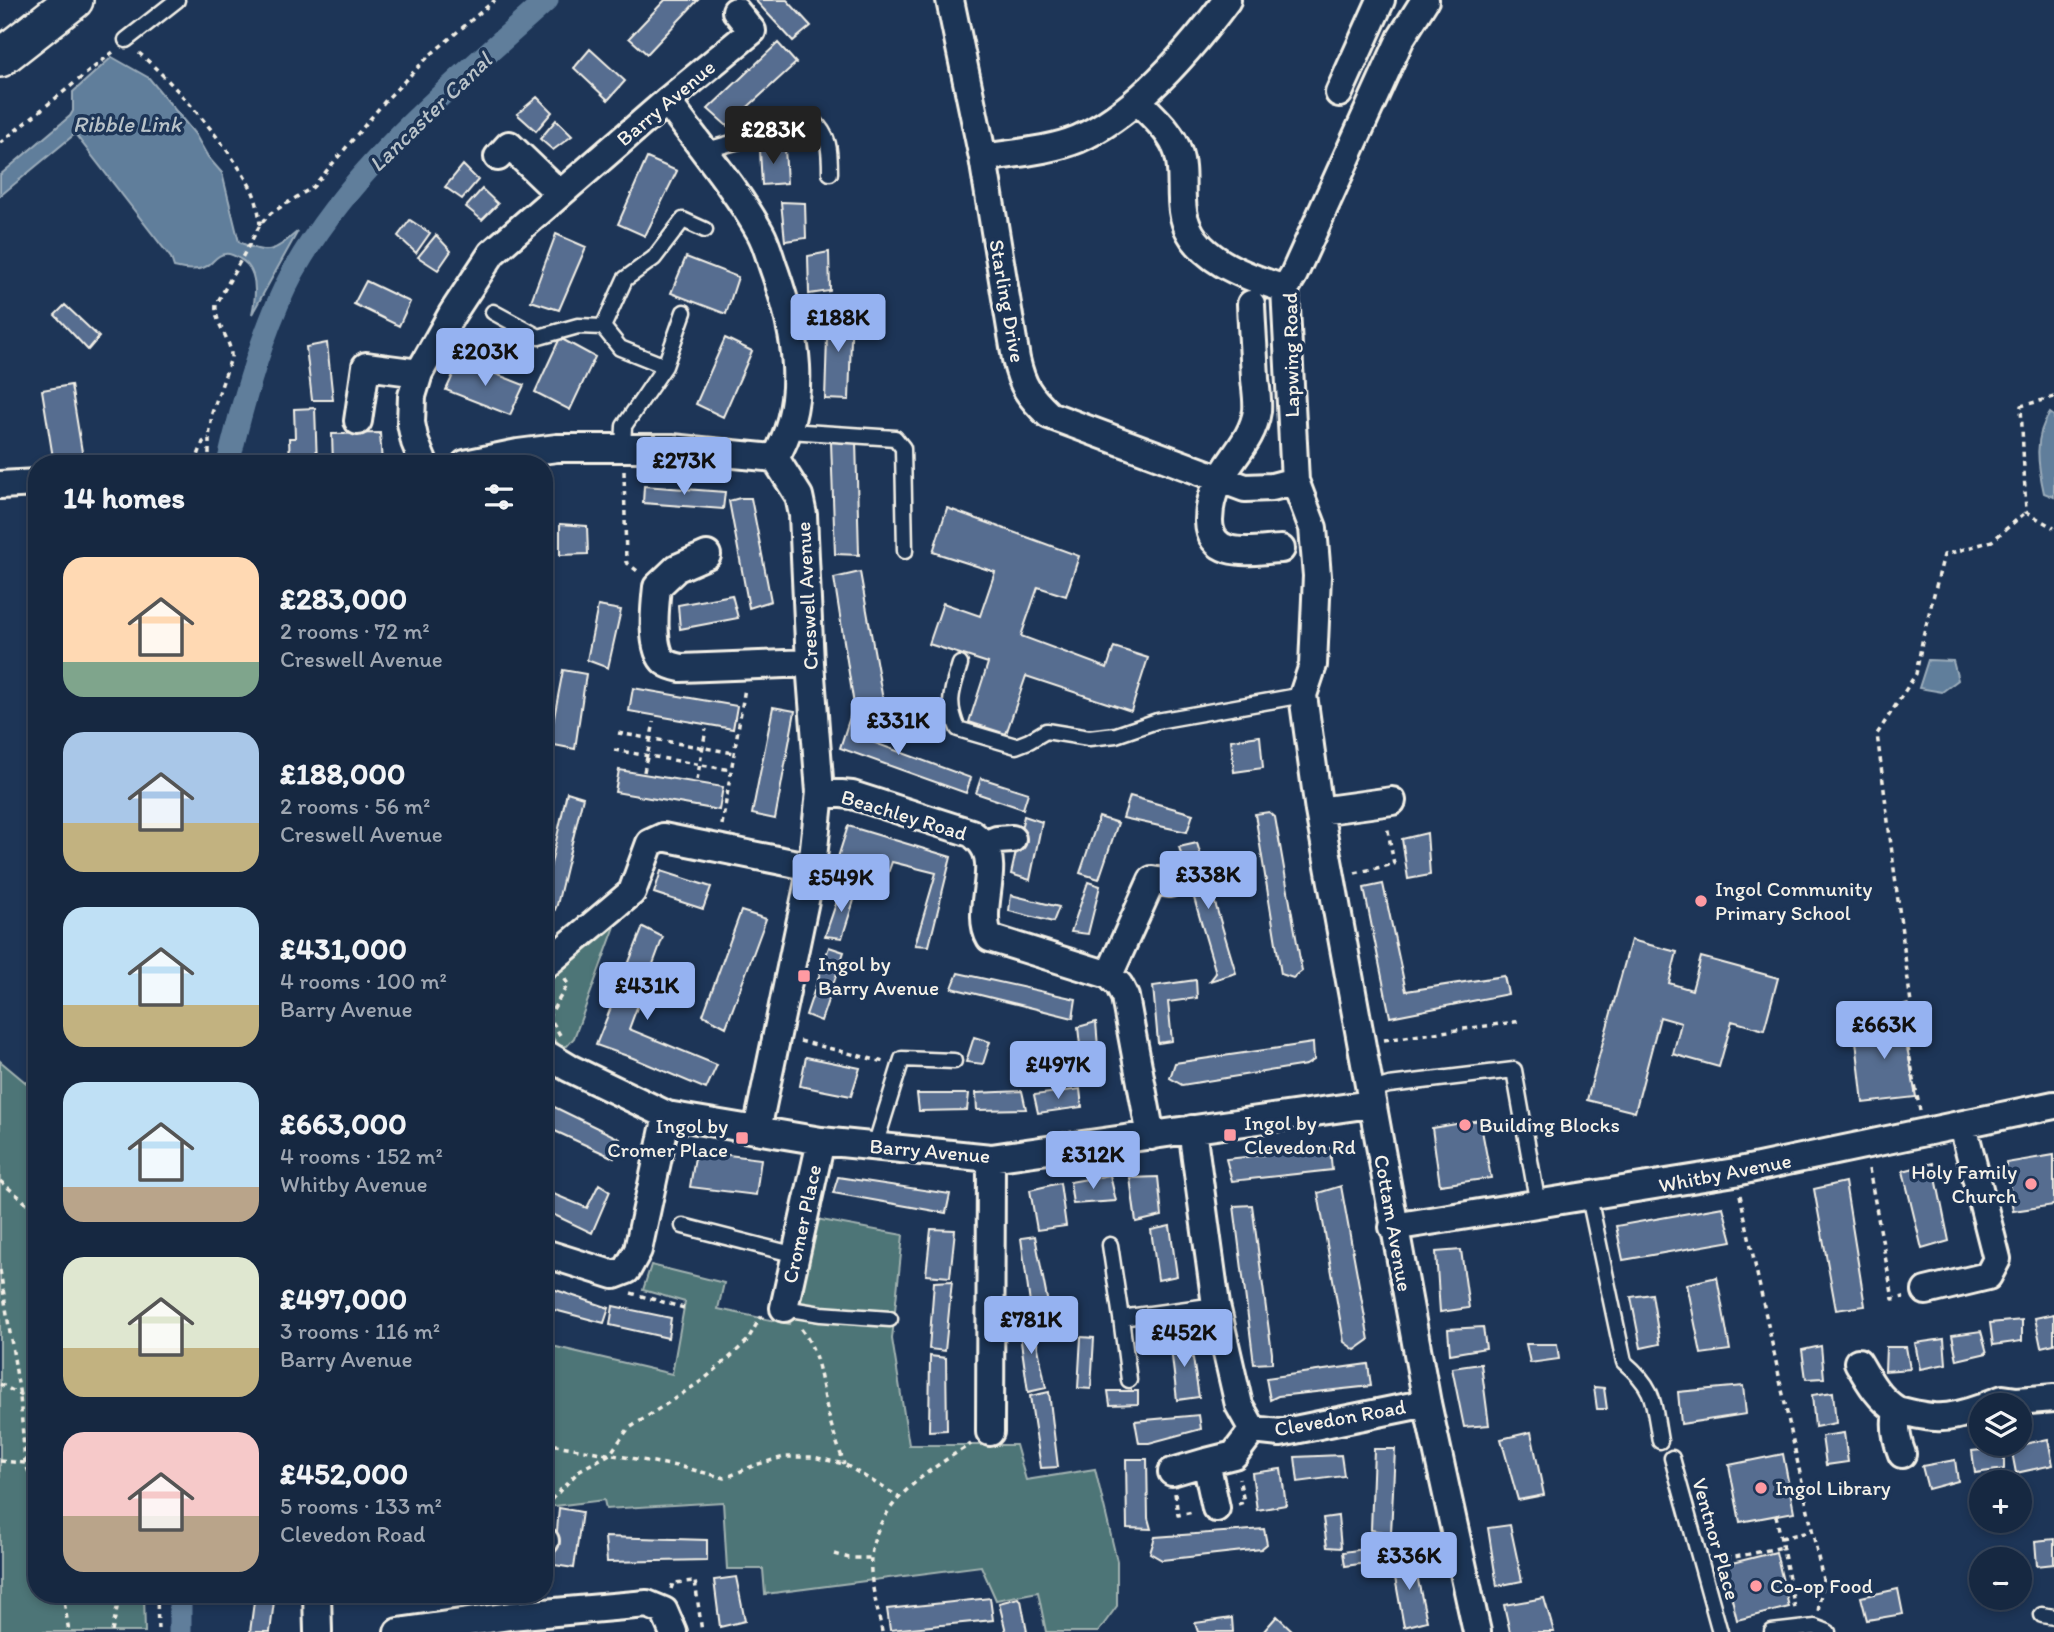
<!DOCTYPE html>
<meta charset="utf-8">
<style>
:root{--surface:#162841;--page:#23344c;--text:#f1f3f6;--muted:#9ea6b1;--line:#35445a;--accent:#95b2f1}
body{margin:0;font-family:Itim,sans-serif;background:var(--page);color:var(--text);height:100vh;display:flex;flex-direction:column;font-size:26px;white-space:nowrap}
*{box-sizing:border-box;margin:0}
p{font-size:23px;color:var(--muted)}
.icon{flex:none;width:38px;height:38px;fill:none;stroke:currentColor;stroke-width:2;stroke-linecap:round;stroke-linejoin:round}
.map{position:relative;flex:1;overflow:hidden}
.drawer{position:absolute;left:28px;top:455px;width:525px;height:1148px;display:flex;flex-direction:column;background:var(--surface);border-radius:28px;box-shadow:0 4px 10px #0003,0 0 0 2px var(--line)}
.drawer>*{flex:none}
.fabs{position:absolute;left:1969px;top:1393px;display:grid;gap:14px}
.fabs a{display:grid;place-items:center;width:63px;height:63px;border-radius:50%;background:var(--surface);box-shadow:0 4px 10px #0003,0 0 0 2px var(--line);font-size:35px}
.price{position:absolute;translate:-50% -60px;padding:0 16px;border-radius:7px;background:var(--accent);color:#111;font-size:23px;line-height:46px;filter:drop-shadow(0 2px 4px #0008)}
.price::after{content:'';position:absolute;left:50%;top:42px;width:21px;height:16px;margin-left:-10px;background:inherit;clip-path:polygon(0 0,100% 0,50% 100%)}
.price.selected{background:#222;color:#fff}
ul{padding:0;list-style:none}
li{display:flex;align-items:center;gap:21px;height:175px;padding:0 35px}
li span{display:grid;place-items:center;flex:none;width:196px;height:140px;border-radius:21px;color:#555}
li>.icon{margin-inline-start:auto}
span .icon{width:84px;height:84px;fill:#fffc;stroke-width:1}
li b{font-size:30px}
h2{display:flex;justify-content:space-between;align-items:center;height:84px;padding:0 35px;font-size:30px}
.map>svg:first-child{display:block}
</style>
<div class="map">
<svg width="2054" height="1632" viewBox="0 0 2054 1632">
<rect width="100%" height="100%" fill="#1d3557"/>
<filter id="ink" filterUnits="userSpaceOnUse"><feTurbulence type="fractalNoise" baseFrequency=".0143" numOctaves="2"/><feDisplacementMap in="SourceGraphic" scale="14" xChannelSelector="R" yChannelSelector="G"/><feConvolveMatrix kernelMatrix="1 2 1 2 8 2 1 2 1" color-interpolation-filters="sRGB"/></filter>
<g filter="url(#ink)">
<path fill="#4e7477" stroke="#a1b2b0" stroke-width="2" d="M617,921L574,1038L567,1046H560L544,1028V986Z
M0,1061L37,1092V1594H144L145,1632H0Z
M816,1219L903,1235L892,1339L909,1445H1016L1026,1480L1095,1469L1117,1561V1606L1098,1632H1046L1038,1592L996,1600L981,1566L765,1594L763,1569H727L723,1502L606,1509L604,1500L547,1507L544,1519V1342L552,1346L672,1374L685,1302L643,1290L651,1265L724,1283L718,1309L790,1324Z"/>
<path fill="#607e9b" stroke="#9bacba" stroke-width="2" d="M112,57L149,78L195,134L208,157L222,173L239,242C270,256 273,252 298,231L252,314C256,296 259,269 240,259C235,256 230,253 225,254C219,254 215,259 211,263C202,272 186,270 174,267L171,258L75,134L0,196V175L70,116L73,111V92Z
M2050,413L2054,416V497L2044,493C2038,466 2033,436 2050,413Z
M1928,660L1953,661L1958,680L1942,692L1919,688Z"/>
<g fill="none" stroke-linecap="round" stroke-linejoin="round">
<path stroke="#607e9b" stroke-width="23" d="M228,464C242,405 264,325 293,272C354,163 456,83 547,0
M180,1594V1632"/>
</g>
<path fill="#576d90" stroke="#f4f1e8" stroke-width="2" d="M665,0H698L647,54L629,38Z
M755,0H787L811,26L793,41Z
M778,43L796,63L727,126L708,109Z
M590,49L625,81L608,100L574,68Z
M537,97L552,112L536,131L517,114Z
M556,120L572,136L553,150L540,139Z
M785,148L787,183L762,185L760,150Z
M647,158L677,171L645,236L618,224Z
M463,165L478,180L462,199L445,187Z
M482,189L498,204L482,220L466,207Z
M781,202L805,203L806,238L785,241Z
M410,220L430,233L416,253L398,236Z
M556,234L586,247L559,310L531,301Z
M436,235L451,251L438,270L418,257Z
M829,252L830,291L809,294L808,256Z
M686,257L738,277L726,314L671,293Z
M366,281L410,302L399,326L354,304Z
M65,305L99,337L88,350L55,315Z
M828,307L852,308L849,400L825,399Z
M560,338L595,357L570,410L535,392Z
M725,338L752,351L723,417L696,404Z
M327,343L333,400H312L306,347Z
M460,360L524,385L510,415L446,390Z
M71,385L84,464H54L42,390Z
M315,408L317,464H290L289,438H295L294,409Z
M380,433L382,464H333L332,434Z
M856,440L859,555L835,554L831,442Z
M644,486L725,492L723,509L643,503Z
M740,498H751L771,601L749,608L729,501Z
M947,508L1079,556L1066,596L1038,587L1021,636L1107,668L1114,647L1148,658L1131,711L1026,676L1006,734L969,722L988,663L929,644L943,603L980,616L995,572L933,552Z
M560,524L587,526L588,554L560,555Z
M860,572L883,700L854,705L834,578Z
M732,595L738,618L680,629L678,605Z
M598,606L621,610L608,668L587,660Z
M563,670L586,674L575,749L549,744Z
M633,688L737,706L733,729L629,711Z
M773,707L795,711L775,819L752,814Z
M851,714L870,720L864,739L971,778L966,793L840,748Z
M36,735H37V789L28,788Z
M1260,736L1263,768L1234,772L1231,740Z
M619,770L723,787L719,810L615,792Z
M981,778L1028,793L1023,809L976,793Z
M567,792L583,797L557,905L544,935V895Z
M1130,796L1193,814L1187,832L1123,818Z
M1269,812L1275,817L1302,971L1293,978L1281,974L1255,814Z
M1024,816L1042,822L1030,880L1011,874Z
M1099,817L1118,823L1099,879L1080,873Z
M848,826L951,857L929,946L915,945L936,873L892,862L882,889L832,876Z
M1427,833L1430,875L1408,879L1402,839Z
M1197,843L1236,973L1210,981L1216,973L1179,847Z
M661,871L711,887L703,909L654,893Z
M1088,882L1100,886L1088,934L1071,932Z
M1383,884L1406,991L1504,976L1508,994L1390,1017L1364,888Z
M841,889L856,894L842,938L825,936Z
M1011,895L1059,907L1053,922L1009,911Z
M741,911L766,919L726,1027L703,1015Z
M643,927L663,937L629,1029L717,1065L706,1089L633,1058L596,1045Z
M1631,940L1677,952L1669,983L1692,990L1701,957L1778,978L1764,1030L1732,1021L1719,1067L1673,1054L1681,1023L1660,1017L1635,1112L1587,1100Z
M829,947L844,952L821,1021L806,1015Z
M958,973L1076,999L1073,1018L952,988Z
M1196,980L1197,998L1168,1002L1172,1041L1158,1043L1153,986Z
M1902,1018L1916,1097L1863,1103L1854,1023Z
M1096,1022L1100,1072L1083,1073L1078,1027Z
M974,1037L990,1042L983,1064L966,1062Z
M1313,1043L1314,1060L1306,1065L1182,1085L1170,1078L1175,1063Z
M806,1057L860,1068L851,1096L800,1086Z
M1080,1089L1082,1107L1038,1113L1034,1095Z
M1022,1091L1026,1109L977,1110L976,1093Z
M917,1094H969L967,1110L919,1111Z
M544,1102L620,1139L614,1158L544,1126Z
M1480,1120L1491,1178L1440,1185L1432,1128Z
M1330,1148L1332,1170L1232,1181L1226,1159Z
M696,1151L761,1159L756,1195L690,1187Z
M2054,1155V1205L2013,1211L2006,1163Z
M1933,1163L1949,1241L1922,1249L1903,1171Z
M1110,1175L1116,1201L1073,1204L1070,1182Z
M838,1177L950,1194L946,1213L833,1193Z
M1158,1177L1162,1216L1136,1222L1130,1178Z
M1845,1182L1865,1306L1836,1310L1814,1189Z
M1060,1183L1066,1226L1037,1230L1030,1190Z
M599,1184L610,1191L592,1233L544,1210V1190L587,1208Z
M1341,1186L1369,1340L1355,1350L1344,1342L1318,1193Z
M1252,1205L1272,1353V1363L1254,1364L1234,1206Z
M1723,1207L1732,1241L1623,1260L1616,1226Z
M1170,1226L1177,1276L1158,1280L1151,1230Z
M931,1229L955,1230L950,1277L926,1275Z
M1035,1236L1049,1309L1031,1311L1021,1238Z
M1461,1250L1469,1308L1440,1312L1436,1252Z
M1717,1277L1730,1350L1701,1354L1687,1284Z
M952,1281L945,1351L929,1349L934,1282Z
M553,1289L609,1308L604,1323L547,1308Z
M1652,1294L1660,1344L1641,1348L1631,1297Z
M613,1306L671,1318L668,1338L610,1325Z
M2054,1314V1344L2041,1347L2035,1318Z
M1032,1318L1046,1388L1028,1392L1018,1320Z
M2022,1320V1341L1993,1345L1990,1323Z
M1483,1327L1486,1348L1450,1354L1448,1329Z
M1981,1331L1987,1353L1957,1360L1952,1335Z
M1081,1337L1094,1338L1091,1389L1078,1388Z
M1170,1339H1190L1199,1397L1177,1400Z
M1944,1339L1946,1364L1920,1369L1915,1343Z
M1526,1344H1557L1559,1359L1530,1363Z
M1821,1346L1824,1378L1806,1379L1802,1350Z
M1886,1347H1906L1910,1369L1885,1371Z
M930,1356L946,1358L947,1430L929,1431Z
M1368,1364L1371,1386L1278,1396L1270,1400L1266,1378Z
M1481,1364L1489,1425L1464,1427L1452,1368Z
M1743,1386L1746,1414L1681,1424L1678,1392Z
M1594,1387L1604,1388L1607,1409H1597Z
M1108,1391H1138V1404L1110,1405Z
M1049,1392L1058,1467L1041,1468L1030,1396Z
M1833,1392L1836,1423L1815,1427L1812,1395Z
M1199,1415L1201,1429L1149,1443H1139L1135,1421Z
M1531,1432L1544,1495L1518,1500L1501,1439Z
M1844,1433L1848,1462L1826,1465L1822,1436Z
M2048,1439L2053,1465L2016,1473L2011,1447Z
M2004,1448V1469L1975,1473L1972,1451Z
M1374,1449H1395L1391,1533L1371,1530Z
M1783,1454L1794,1512L1740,1522L1729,1465Z
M1341,1455L1344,1476L1298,1482L1295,1457Z
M1126,1459H1147L1148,1518L1151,1529L1127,1528Z
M1955,1460L1958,1481L1928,1489L1922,1466Z
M1281,1469L1286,1505L1257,1510L1252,1473Z
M559,1508L582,1512L574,1568L554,1565Z
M1338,1516L1341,1548L1327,1547L1323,1518Z
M1510,1525L1522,1581L1497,1586L1488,1528Z
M1264,1529L1267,1544L1261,1549L1162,1560L1150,1553L1155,1537Z
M605,1537L707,1540V1560L607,1562Z
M2054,1539V1564L2037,1566L2035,1541Z
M1372,1548L1374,1562L1345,1566L1343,1552Z
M1776,1552L1789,1607L1737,1620L1724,1565Z
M1413,1558L1427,1621L1404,1627L1392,1561Z
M736,1577L745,1621L720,1627L714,1580Z
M1898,1589L1903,1614L1867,1620L1861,1597Z
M255,1594H275L270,1632H250Z
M374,1594H422V1600Z
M990,1598L993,1620L890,1630L887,1609Z
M1018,1598L1021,1600L1027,1632H1006L999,1603Z
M1544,1598L1554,1632H1510L1504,1605Z
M1277,1616L1294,1632H1263Z
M1232,1618L1233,1632H1198L1195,1623Z"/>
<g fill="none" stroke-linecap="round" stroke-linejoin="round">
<g stroke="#f4f1e8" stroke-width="19">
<path id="lane" d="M126,40L177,0
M703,151L782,129L798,121L812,119C830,137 830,148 830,173
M493,312L539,337L578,326L603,327L620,348L665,366L624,426L623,448
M603,327L625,279L654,258L683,220L705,230
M665,366L684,312
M789,431L895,438L903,448L905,551
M960,664C952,691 946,702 958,729L1016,746L1029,741L1046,731L1089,738L1116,735L1157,721L1303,695
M1369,1091L1389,1085L1514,1070L1538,1205
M875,1146L902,1059L954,1061
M1589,1197L1624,1362C1656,1389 1653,1402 1660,1441
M683,1226L796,1255
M1110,1245L1121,1318L1216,1305
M784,1308L821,1314L890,1319
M1121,1318L1129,1380
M1672,1458L1720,1632
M2042,1615L2054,1617
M1772,1632L1815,1627L1828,1632"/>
</g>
<g stroke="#f4f1e8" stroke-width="32">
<path id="street" d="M950,0L983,158L1016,359C1022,386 1029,396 1049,415L1245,488L1272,487L1295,481
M1425,0L1401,38L1294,274L1285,289L1295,481L1313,528L1317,576L1313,665L1303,695L1319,811L1427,1403L1477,1632
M1339,93L1381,0
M667,101C698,144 734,186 760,232C767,244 770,259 775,272C796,332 810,400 775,458
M1138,101C1152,116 1171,131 1178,152C1184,169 1180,192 1183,211C1189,258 1247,277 1285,289
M498,157L509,145L559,193
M983,158C1014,153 1049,151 1078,139C1135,114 1190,50 1227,0
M1251,304C1252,329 1254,354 1255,379C1256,389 1258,401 1257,411C1251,452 1209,470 1209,521C1210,561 1253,550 1281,549
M358,421L366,366L419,373
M424,464L415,442L411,423L412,396L419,373L452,314L492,253L667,101L752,31L736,11
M465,464L518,453L557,448H672L775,458
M0,485L37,483
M707,555L677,568L657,587C655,605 650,650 665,662C669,665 676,667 681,668L810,663
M820,792L852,795L971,833C975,836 980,840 983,845C1000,868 975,913 990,938L1109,975L1119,985L1125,997L1151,1136
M1319,811L1392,801
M984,845L997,840L1012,839
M544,966L632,892L650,843L663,837L812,867
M1109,975L1152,880L1170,883
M544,1053L569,1068L667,1115L821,1141L991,1158L1371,1104
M1192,1129L1216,1305L1239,1405L1253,1430L1280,1433L1427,1403
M757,1130L812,867L820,792L810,663L803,515L799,496L775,458
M1393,1227L1735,1172L2054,1105
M544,1253L614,1275L627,1270L638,1250L667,1115
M1926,1291L1988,1276L1997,1259L1963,1126
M784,1308L821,1141
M1858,1362C1869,1381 1878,1398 1897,1410C1894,1426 1896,1439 1902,1454
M1987,1405L2003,1399L2017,1401L2054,1398
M1897,1410C1933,1419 1945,1421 1981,1408
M990,1432L991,1158
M1206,1462L1234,1455L1253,1430
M1172,1472L1206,1462L1216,1508
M544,1541H545
M317,1594L318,1632
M398,1632L510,1616L647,1604L664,1611L673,1632"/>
</g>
<g stroke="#f4f1e8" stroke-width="42">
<path id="secondary" d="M0,58L74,0"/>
</g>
<path stroke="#f4f1e8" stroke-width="3.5" stroke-dasharray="5 5" stroke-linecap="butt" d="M139,53C175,84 229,146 251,188C257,200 259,212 260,225
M0,143L113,52
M2054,397L2021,406L2026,512L2054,528
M195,464L203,442L209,438
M209,464V438L212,413L231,358C232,339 214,324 216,305L260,225L271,213L313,187L386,100L429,56L495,0
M624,471L626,562L640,573
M618,733L734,753
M614,750L731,770
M644,772L654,722
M697,780L706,729
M722,825L745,688
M1355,873L1394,864L1387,825
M560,1035L549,1016L568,984L564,978
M1384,1040L1522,1021
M800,1041L884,1062
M1920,1111L1900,1007L1911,1004L1877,734L1916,674L1923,637L1944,555L1992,541L2026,512
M1869,1169L1893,1299L1904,1297
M0,1181L23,1200L37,1217
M1740,1195L1823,1580L1818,1612
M0,1270L20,1396L25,1463L37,1491
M631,1293L684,1308
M801,1329C821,1354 821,1387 829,1417C833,1433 839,1448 844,1464
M0,1384L37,1404
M544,1443L682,1467L725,1478L755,1465L784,1457H813L844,1464L899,1497
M0,1461L25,1463L37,1461
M1175,1493L1178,1515L1193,1512
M1238,1504L1244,1502L1239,1478
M544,1507L580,1470L610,1454L628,1429L703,1380L727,1360L747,1341L760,1318L764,1316
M1776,1515L1796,1613
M1781,1538L1813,1531
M835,1554L849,1558H871
M1716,1561L1783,1547
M547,1564L550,1588
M671,1589L673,1583L695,1581L702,1632
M63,1594L69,1632
M157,1594L158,1632
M112,1632L117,1608L116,1594
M882,1632C878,1609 869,1581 871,1557C876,1503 928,1470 971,1444"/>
<use href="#lane" stroke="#1d3557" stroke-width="14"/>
<use href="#street" stroke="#1d3557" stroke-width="26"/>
<use href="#secondary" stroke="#1d3557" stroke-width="37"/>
</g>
</g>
<g fill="#ff9aa2" stroke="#1d3557" stroke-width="2.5">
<circle cx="1701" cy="901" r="7"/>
<rect x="797" y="969" width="14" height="14" rx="3.5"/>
<circle cx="1465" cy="1125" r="7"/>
<rect x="1223" y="1128" width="14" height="14" rx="3.5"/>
<rect x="735" y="1131" width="14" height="14" rx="3.5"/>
<circle cx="2031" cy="1184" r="7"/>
<circle cx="1761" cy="1488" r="7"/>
<circle cx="1756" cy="1586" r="7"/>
</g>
<g text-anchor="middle" stroke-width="7" stroke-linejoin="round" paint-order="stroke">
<g font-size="21" fill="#f4f1e8" stroke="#1d3557">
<text transform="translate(666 103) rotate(-40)" y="7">Barry Avenue</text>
<text transform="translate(1007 301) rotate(80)" y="7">Starling Drive</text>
<text transform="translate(1291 355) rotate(-91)" y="7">Lapwing Road</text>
<text transform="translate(807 596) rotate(-93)" y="7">Creswell Avenue</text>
<text transform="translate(904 815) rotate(17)" y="7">Beachley Road</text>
<text transform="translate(930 1151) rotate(5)" y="7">Barry Avenue</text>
<text transform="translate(1725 1173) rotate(-11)" y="7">Whitby Avenue</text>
<text transform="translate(1393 1223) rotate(80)" y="7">Cottam Avenue</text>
<text transform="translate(802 1224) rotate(-78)" y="7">Cromer Place</text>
<text transform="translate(1340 1418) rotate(-10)" y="7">Clevedon Road</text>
<text transform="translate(1716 1539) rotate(74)" y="7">Ventnor Place</text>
</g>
<g font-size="21" fill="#f4f1e8" stroke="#1d3557" text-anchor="start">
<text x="1715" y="896">Ingol Community<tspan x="1715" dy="24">Primary School</tspan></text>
<text x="818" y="971">Ingol by<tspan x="818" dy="24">Barry Avenue</tspan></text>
<text x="1244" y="1130">Ingol by<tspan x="1244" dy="24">Clevedon Rd</tspan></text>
<text x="1479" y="1132">Building Blocks</text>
<text x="728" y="1133" text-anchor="end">Ingol by<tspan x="728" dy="24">Cromer Place</tspan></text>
<text x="2017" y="1179" text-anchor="end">Holy Family<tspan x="2017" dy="24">Church</tspan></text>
<text x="1775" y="1495">Ingol Library</text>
<text x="1770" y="1593">Co-op Food</text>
</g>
<g font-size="23" font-style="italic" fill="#b9c3c9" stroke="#1d3557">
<text transform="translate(430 112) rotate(-44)" y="8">Lancaster Canal</text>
<text x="127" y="132">Ribble Link</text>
</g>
</g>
</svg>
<div class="fabs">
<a><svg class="icon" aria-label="layers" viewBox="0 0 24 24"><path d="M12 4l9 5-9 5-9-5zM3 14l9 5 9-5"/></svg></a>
<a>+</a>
<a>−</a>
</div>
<b class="price selected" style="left:773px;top:166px">£283K</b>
<b class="price" style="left:838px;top:354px">£188K</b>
<b class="price" style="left:485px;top:388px">£203K</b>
<b class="price" style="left:684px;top:497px">£273K</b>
<b class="price" style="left:898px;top:757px">£331K</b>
<b class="price" style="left:1208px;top:911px">£338K</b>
<b class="price" style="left:841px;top:914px">£549K</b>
<b class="price" style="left:647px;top:1022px">£431K</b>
<b class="price" style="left:1884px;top:1061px">£663K</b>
<b class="price" style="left:1058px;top:1101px">£497K</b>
<b class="price" style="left:1093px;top:1191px">£312K</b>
<b class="price" style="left:1031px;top:1356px">£781K</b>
<b class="price" style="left:1184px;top:1369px">£452K</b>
<b class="price" style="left:1409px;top:1592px">£336K</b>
<section class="drawer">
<h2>14 homes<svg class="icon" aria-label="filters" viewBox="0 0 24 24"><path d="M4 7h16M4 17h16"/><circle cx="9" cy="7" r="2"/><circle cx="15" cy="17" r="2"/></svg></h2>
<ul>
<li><span style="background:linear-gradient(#ffd9b3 75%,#7fa58c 0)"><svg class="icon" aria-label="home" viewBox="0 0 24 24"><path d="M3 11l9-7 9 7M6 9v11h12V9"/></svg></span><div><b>£283,000</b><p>2 rooms · 72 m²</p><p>Creswell Avenue</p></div></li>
<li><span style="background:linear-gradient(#a9c7e8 65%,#c2b280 0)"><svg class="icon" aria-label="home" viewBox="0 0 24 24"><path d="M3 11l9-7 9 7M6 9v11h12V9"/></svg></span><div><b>£188,000</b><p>2 rooms · 56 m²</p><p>Creswell Avenue</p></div></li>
<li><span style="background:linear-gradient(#bfe0f5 70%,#c2b280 0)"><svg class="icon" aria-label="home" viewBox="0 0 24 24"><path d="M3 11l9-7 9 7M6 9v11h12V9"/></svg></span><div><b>£431,000</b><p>4 rooms · 100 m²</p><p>Barry Avenue</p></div></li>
<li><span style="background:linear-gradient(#bfe0f5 75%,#b9a48a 0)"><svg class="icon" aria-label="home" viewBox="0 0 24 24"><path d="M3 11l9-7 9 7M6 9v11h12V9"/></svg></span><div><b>£663,000</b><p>4 rooms · 152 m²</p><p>Whitby Avenue</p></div></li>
<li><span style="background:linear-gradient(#dfe7d0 65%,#c2b280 0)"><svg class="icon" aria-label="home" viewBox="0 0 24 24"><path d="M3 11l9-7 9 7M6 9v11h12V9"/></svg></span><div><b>£497,000</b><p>3 rooms · 116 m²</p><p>Barry Avenue</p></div></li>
<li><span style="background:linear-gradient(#f6c9c9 60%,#b9a48a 0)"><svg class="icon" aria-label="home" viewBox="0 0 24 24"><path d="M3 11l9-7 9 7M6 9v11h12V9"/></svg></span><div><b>£452,000</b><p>5 rooms · 133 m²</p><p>Clevedon Road</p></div></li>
</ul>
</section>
</div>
